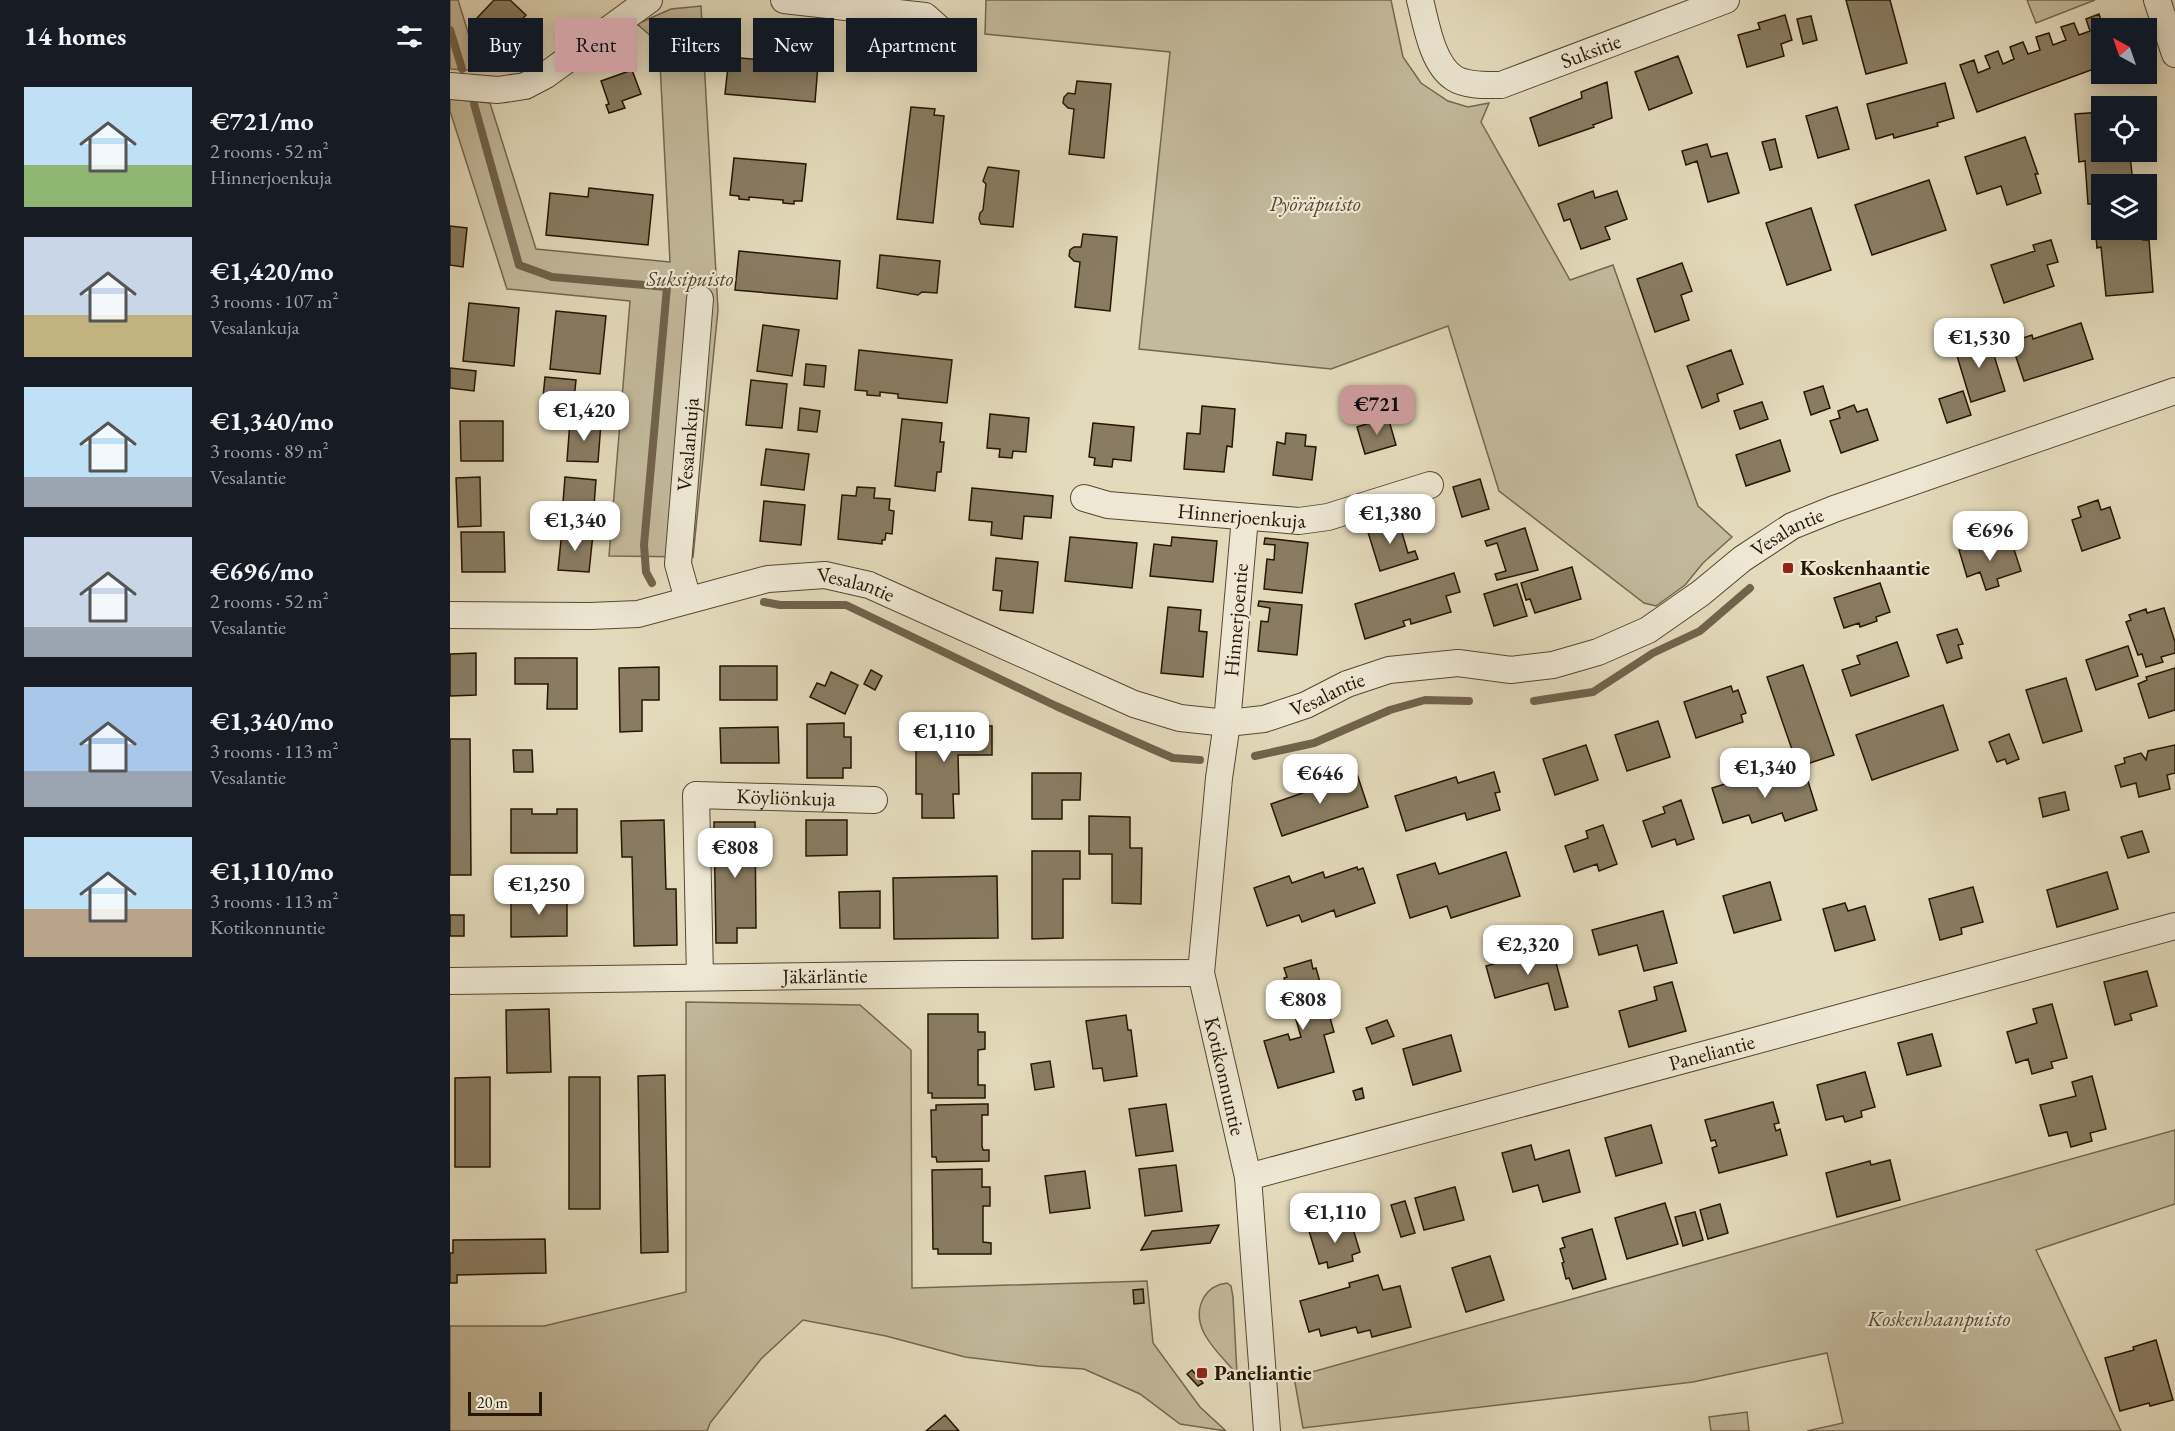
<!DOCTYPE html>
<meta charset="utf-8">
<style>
:root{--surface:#171b24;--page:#20242c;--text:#f1f3f6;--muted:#9ea1a6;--accent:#c59692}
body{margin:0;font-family:"EB Garamond",serif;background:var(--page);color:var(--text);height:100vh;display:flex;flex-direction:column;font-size:22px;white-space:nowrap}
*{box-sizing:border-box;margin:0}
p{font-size:20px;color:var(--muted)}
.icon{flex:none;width:33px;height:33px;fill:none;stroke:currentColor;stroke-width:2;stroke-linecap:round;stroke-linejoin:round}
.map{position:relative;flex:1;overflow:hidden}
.drawer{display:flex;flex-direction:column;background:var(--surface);width:450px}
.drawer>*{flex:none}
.top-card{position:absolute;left:18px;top:18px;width:570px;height:54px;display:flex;gap:12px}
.needle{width:39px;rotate:320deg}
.fabs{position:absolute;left:1641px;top:18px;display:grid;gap:12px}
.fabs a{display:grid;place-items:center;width:66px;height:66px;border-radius:0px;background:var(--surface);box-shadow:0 3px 15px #0003;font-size:30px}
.scale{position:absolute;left:18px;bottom:15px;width:74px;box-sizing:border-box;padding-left:6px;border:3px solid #271603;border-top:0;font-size:16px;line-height:21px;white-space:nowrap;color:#271603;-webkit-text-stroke:4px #ede7d3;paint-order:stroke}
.price{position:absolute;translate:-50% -51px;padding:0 14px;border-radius:12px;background:#fff;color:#222;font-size:20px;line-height:39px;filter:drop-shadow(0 2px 3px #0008)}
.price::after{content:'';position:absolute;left:50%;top:36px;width:18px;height:14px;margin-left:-9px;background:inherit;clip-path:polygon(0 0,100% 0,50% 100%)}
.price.selected{background:var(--accent);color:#111}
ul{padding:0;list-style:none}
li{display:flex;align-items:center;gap:18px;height:150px;padding:0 24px}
li span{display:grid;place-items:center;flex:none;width:168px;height:120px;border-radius:0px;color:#555}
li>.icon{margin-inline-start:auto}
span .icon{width:72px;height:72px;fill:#fffc;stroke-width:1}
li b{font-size:26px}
h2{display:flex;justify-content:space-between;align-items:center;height:72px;padding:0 24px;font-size:26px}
.pill{padding:0 21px;border-radius:0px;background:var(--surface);box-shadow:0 3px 15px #0003;font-size:21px;line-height:54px}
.pill.selected{background:var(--accent);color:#111}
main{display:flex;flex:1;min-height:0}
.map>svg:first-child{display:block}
</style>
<main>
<section class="drawer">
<h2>14 homes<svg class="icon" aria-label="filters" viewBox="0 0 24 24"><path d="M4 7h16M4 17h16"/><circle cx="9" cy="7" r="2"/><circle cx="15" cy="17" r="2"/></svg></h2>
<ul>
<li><span style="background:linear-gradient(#bfe0f5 65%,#8fb573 0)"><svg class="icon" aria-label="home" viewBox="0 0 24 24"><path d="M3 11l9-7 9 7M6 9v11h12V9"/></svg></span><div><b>€721/mo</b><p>2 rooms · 52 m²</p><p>Hinnerjoenkuja</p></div></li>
<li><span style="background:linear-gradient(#c9d6e8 65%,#c2b280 0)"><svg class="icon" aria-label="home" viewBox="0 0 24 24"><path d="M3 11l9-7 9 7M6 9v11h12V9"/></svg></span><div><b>€1,420/mo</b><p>3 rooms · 107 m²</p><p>Vesalankuja</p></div></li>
<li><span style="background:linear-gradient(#bfe0f5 75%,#9aa5b1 0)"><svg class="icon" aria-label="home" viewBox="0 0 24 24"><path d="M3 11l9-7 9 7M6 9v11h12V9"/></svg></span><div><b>€1,340/mo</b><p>3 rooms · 89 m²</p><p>Vesalantie</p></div></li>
<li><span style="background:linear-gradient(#c9d6e8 75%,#9aa5b1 0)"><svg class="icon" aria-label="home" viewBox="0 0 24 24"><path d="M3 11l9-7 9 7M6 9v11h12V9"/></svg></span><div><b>€696/mo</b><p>2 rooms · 52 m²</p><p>Vesalantie</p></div></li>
<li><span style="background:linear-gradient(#a9c7e8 70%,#9aa5b1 0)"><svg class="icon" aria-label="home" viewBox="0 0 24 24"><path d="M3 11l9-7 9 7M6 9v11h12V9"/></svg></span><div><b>€1,340/mo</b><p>3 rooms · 113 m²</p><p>Vesalantie</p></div></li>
<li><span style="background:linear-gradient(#bfe0f5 60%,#b9a48a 0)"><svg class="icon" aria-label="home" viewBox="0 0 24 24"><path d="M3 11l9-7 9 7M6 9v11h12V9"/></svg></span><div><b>€1,110/mo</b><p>3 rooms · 113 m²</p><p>Kotikonnuntie</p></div></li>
</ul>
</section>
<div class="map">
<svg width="1725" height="1431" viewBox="0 0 1725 1431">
<rect width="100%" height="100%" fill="#e3dabb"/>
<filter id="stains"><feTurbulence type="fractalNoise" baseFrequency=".00333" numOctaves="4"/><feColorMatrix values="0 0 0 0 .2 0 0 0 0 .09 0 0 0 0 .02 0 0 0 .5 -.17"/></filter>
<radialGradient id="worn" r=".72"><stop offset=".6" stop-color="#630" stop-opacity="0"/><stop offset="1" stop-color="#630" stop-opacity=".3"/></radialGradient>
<path fill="#c3b99c" stroke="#756850" stroke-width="1.5" d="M0,0H8L30,71L0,69Z
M536,0H941L953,57L971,83L998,101L1018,107L1039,103L1031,122L1120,280L1163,265L1248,506L1282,537L1253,563L1235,585L1206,606L1194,603L1049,491L998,326L881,369L689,349L720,52L535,34Z
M1577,0H1645L1586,23Z
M251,6L268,310L243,557L159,556L180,301L57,289L0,111V99L40,103L86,249L220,262L209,43L187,24L221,9Z
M236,1002L410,1005L461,1050L462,1288L697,1281L703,1343L750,1407L776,1431L730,1424L690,1394L634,1369L588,1366L515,1357L436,1336L353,1320L311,1359L260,1423L257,1431H0V1326H94L236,1292Z
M1725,1130V1204L1586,1250L1671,1431H1357L1393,1423L1377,1353L1243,1382L853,1428L844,1377Z
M777,1283L781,1286L783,1297L787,1374C769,1353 737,1327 754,1297C759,1289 768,1284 777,1283Z
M1297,1412L1299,1431H1261L1259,1417Z"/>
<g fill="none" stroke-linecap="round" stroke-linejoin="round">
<path stroke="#71634c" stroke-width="8" d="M0,30L12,69
M24,104L69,265L102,277L217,287L194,545L196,572L202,583
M314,602L330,605H396L606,706L700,748L723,758L750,760
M1084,701L1143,692L1203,653L1250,631L1300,588
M805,756L864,743L940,710L975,700L1019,701"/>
</g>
<path fill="#897c63" stroke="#271603" stroke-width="1.5" d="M44,0H60L76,15L67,25L62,21L50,34L40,25L37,28L27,18Z
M1396,0H1440L1457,63L1416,74Z
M1649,14L1653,26L1665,22L1668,28H1652V66L1527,112L1510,65L1524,60L1528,73L1540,68L1535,56L1548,51L1553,64L1564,59L1560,47L1573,42L1578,54L1590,50L1586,37L1599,33L1603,45L1616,40L1611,27L1624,23L1629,35L1640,31L1636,19Z
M1335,15L1342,40L1331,44L1334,56L1297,67L1288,35L1310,29L1308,23Z
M1361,16L1367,40L1353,44L1347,19Z
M315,31L337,33L334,61L368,65L365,102L275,94L279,57L313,60Z
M1228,56L1242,93L1199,110L1185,72Z
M182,70L191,94L172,101L175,108L159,113L156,105L159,104L151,81Z
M627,81L661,84L654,158L619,154L624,109L618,108L613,103L614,97L618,93L625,94Z
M1157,82L1162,118L1143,125L1144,127L1089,146L1080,118L1132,98L1131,92Z
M1495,83L1504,118L1487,123L1488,126L1444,138L1443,134L1426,139L1417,104Z
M461,107L485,109L484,115L494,116L483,223L447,219Z
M1387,107L1399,149L1368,158L1356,116Z
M1652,112V152H1675L1676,156L1680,155L1683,184H1652V230H1691L1693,240H1699L1703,292L1656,296L1651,247L1647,248L1643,204H1638L1635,161L1629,162L1625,114Z
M1575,137L1588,174H1585L1591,193L1557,205L1551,186L1527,194L1515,157Z
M1325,139L1332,167L1320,170L1312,142Z
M1257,144L1261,157L1277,153L1289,193L1258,202L1247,161L1236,165L1232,151Z
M284,158L356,164L352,201H344V204L333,203V200L299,197V200L289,199V196L280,195Z
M538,167L569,171L563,227L531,224L529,219L530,213L533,210L536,184L533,181Z
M1479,180L1496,230L1422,255L1405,205Z
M139,188L203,195L198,245L96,235L100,193L138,197Z
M1143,191L1145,198L1167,191L1177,219L1155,227L1160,239L1131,249L1120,219L1114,221L1108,204Z
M1361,208L1381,270L1337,285L1316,223Z
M0,226L17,228L13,267L0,265Z
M633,234L667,237L660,311L625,307L630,262L624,261L619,256L620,250L624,247H631Z
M1601,240L1608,262L1597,265L1604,286L1554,303L1541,265L1585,251L1583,245Z
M289,251L390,261L387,299L285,290Z
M430,255L490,261L487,293L472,292L468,295L427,288Z
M1232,263L1242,291L1231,295L1239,320L1205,332L1187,279Z
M19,303L69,308L64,366L13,361Z
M106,311L156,316L150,374L100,369Z
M1631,323L1643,359L1574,381L1561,342L1582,335L1583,339Z
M313,325L349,330L342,376L307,371Z
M1538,336L1555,391L1521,402L1504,346Z
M409,350L502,360L497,403L448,398V394L430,392V396L417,395V391L405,390Z
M1281,350L1293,384L1267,394L1269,401L1252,408L1237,366Z
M356,364L376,366L374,387L354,385Z
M0,368L26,371L24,391L0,388Z
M95,377L126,380L124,400L93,397Z
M301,380L337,384L332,428L296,425Z
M1373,386L1380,408L1361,415L1354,392Z
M1513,391L1521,415L1497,423L1489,399Z
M1312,402L1318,419L1290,429L1284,411Z
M1404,405L1407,412L1417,409L1428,440L1391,453L1380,421L1390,418L1388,411Z
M752,406L785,409L782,447L777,446L774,472L734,469L737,433L750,434Z
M350,408L370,411L367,432L348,430Z
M540,414L579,418L576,452L563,451L562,458L549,457L550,449L537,448Z
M938,417L946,445L915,454L907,427Z
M452,419L492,423L490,442H494L491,472H487L485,491L445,486Z
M10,421H53V461H11Z
M120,421L151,423L148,462L117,461Z
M643,423L684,427L681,461L663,459L662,467L644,465L645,458L639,457Z
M836,433L856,435L855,446L866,447L862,480L823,475L827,442L835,444Z
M1330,440L1340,471L1296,486L1286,455Z
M316,449L359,454L354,490L311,485Z
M30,477L31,526L8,527L6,478Z
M115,477L146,480L143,518L112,515Z
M1030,479L1039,509L1012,517L1003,487Z
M407,487L425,488L424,498L440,499L439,510L444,511L442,534L436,533L435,540H432V544L388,539L392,495L406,496Z
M522,488L603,496L601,518L574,516L572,539L541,535L542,522L519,520Z
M1648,500L1651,510L1660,507L1670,538L1632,551L1622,520L1631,517L1628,507Z
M314,501L355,505L351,545L310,541Z
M955,517L957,524L950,526L958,553L965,551L968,559L930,571L917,529Z
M1075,528L1088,570L1047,580L1045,574L1056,571L1047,543L1037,546L1035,541Z
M112,531L143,534L139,572L108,570Z
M11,532H54L55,572H12Z
M620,537L687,543L682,588L615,581Z
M722,537L767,541L763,582L700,576L704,544L721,546Z
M815,538L858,543L852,593L814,589L817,559L824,560L825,545L814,544Z
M1561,540L1571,571L1547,579L1549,586L1536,590L1530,572L1517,577L1509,550L1533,542L1535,549Z
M546,558L588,562L583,613L550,610L552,591L543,590Z
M1122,567L1131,599L1085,613L1080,599L1076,600L1071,583Z
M1004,573L1010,592L996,596L1001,612L961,624L960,619L953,621L955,626L915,639L905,604Z
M1430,583L1440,612L1426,617L1427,621L1410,627L1409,623L1394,628L1384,598Z
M1067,584L1077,616L1044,626L1034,594Z
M809,601L852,605L847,655L808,651L811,621L818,622L820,608L808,606Z
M718,607L751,610L749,631L757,632L753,677L711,673Z
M1714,608L1725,642V653L1711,657L1713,662L1696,667L1692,654L1688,655L1676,622L1681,620L1679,615L1696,609L1697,613Z
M1507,629L1513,644L1508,645L1512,658L1497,663L1487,635Z
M1447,642L1459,676L1401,696L1392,670L1410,664L1407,656Z
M1678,646L1688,676L1646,690L1636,660Z
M26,653V695L0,696V654Z
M65,658H127V709H97L98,684H65Z
M1353,665L1384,755L1348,767L1317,677Z
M270,666H327V700H270Z
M209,667V700H192V731L170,732L169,668Z
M1725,668V710L1699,718L1688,684L1697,680L1696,677Z
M421,670L432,676L425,690L414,684Z
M381,672L408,685L395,714L360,697L367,683L375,686Z
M1616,678L1632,731L1593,743L1576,690Z
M1281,686L1283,692L1288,690L1296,713L1291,715L1293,722L1246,738L1234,702Z
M1493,705L1508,750L1422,780L1406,735Z
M1208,721L1220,757L1177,771L1165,735Z
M394,723V737H401V768H393V778H357V724Z
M457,726H542V755H508L509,794H503L504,818H472V794H466V744H457Z
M328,727L329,763H271L270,728Z
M1559,734L1569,759L1557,764L1555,759L1547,762L1539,742Z
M0,739H20L21,875H0Z
M1136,745L1148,780L1105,795L1093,759Z
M1725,745V773L1717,775L1720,789L1689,797L1686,783L1671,787L1665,766L1675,763L1674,758L1691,753L1696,760L1698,751Z
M63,750H82L83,772H64Z
M1044,772L1050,792L1045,793L1050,810L1017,820L1015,813L956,831L945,796L1006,777L1008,783Z
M582,773H631L630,800H612V819H582Z
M907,774L918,807L832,836L821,804Z
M1356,775L1367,810L1335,821L1332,813L1302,823L1299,815L1273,823L1262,788L1291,779L1293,786L1324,776L1326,784Z
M1615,792L1619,810L1593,817L1589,798Z
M1231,800L1244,839L1227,845L1225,839L1202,847L1193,821L1215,813L1213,807Z
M61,809H82V814H107V809H127V853H61Z
M639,816L680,817V848H692L691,904L662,903V854H639Z
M214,820L216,889H226L227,945L184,946L182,857H172L171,821Z
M356,820H397V855L356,856Z
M264,822H305L306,928H287V943H266Z
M1153,825L1167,864L1149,871L1147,864L1124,872L1115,846L1138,838L1136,831Z
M1692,831L1699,852L1678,858L1671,837Z
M582,851H630V879H613V938L582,939Z
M1056,852L1070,896L1001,918L997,906L960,918L947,875L985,863L989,874Z
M907,867L908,870L913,868L925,903L886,917L884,910L852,922L849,915L817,926L804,888L839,876L842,883L873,872L875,878Z
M1657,872L1668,909L1607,927L1597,890Z
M547,876L548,938L444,939L443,878Z
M1320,882L1331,920L1284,933L1273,896Z
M1523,887L1533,922L1511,928L1512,934L1490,940L1479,899Z
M430,891V928H390L389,892Z
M105,893V899H117V936L61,937V899H72L73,894Z
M1395,903L1398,911L1415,906L1425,940L1385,951L1373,909Z
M1213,911L1227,963L1194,971L1187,945L1149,955L1142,930Z
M0,915H14V936H0Z
M1102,948L1118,1007L1105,1010L1098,983L1045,998L1036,966Z
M861,960L863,969L866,968L884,1032L874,1035L884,1072L828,1088L814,1041L838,1034L840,1040L851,1037L834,978L837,977L834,968Z
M1697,971L1707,1006L1680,1014L1682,1020L1665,1025L1654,982Z
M1222,982L1236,1031L1179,1047L1169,1011L1207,1000L1204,987Z
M1602,1004L1617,1058L1601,1062L1603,1068L1582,1074L1578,1059L1566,1063L1557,1032L1587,1023L1583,1009Z
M99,1009L101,1072L57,1073L56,1010Z
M478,1014H528V1032H535V1049L528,1050V1085H535V1098H482V1093H478Z
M676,1015L678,1030H681L687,1076L654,1081L652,1068L643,1069L636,1021Z
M937,1020L944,1036L922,1044L916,1028Z
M1482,1034L1491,1066L1457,1075L1448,1043Z
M1001,1035L1011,1071L963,1085L953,1049Z
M600,1061L604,1087L585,1090L581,1064Z
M1415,1072L1425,1107L1411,1111L1412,1117L1395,1122L1393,1116L1376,1120L1367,1085Z
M215,1075L218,1252L191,1253L188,1076Z
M1642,1076L1656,1129L1640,1133L1642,1141L1621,1147L1617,1132L1599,1136L1590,1105L1626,1096L1622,1082Z
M40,1077V1167H5V1078Z
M119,1077H150V1209H119Z
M912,1088L914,1098L906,1100L903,1091Z
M1323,1102L1329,1123L1324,1124L1326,1131L1330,1129L1337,1155L1269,1173L1262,1148L1267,1146L1265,1140L1261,1141L1255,1120Z
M532,1104H538V1115H532V1146L533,1150H539V1161L487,1162L486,1157H482L481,1110H486V1105Z
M716,1104L723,1151L686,1156L679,1109Z
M1201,1125L1212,1163L1166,1176L1155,1138Z
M1081,1145L1085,1160L1119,1150L1130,1192L1093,1202L1088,1185L1063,1192L1052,1153Z
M1440,1160L1450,1200L1387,1217L1376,1173L1420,1161L1421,1165Z
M726,1165L732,1211L695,1216L689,1169Z
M532,1169V1187H540V1206H533V1242L541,1243V1254H488V1249H483L482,1170Z
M635,1171L640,1208L600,1213L595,1176Z
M1005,1187L1014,1220L974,1230L965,1198Z
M955,1201L965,1233L951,1237L941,1205Z
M1215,1203L1228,1244L1177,1259L1165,1218Z
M1270,1204L1278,1233L1258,1239L1250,1210Z
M1245,1212L1253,1240L1233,1246L1225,1217Z
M900,1219L910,1252L902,1255L903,1261L878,1268L877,1262L869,1264L859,1231Z
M769,1225L760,1243L691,1250L702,1231Z
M1142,1229L1156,1279L1123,1289L1119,1278L1116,1279L1112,1263L1114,1262L1110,1249L1115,1247L1112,1238Z
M95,1239L96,1273L7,1275V1283H0V1253H3V1240Z
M1040,1256L1054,1300L1016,1312L1002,1268Z
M928,1275L933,1290L950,1286L961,1327L922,1337L920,1330L908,1333L906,1327L871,1336L869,1329L859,1332L850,1301L900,1287L899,1283Z
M693,1289L694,1303L684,1304L683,1290Z
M1706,1340L1723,1400L1700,1406L1699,1403L1670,1411L1655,1358L1684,1350L1683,1347Z
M742,1370L753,1383L748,1386L737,1374Z
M495,1415L509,1431H476Z"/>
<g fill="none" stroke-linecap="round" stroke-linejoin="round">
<g stroke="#564731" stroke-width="28">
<g id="minor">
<path d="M334,0L475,16L505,43"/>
<path id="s1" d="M970,0C976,23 982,64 1004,78C1016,86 1037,85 1051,85L1276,0"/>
<path d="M1707,0L1725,54"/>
<path d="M0,86L48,90L75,86L96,75L199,0"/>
<path id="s2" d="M634,498L658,505L849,521L878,517L980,485"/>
<path id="s3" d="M795,517L777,723L769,778L751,973L798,1177L817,1431"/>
<path id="s4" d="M235,589L228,564L250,299"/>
<path id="s5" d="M0,615L140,616L188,614L318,579L375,575L419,585L684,704L730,718L777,723L814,719L856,705L897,684L939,670L1008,663L1061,670L1103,665L1148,652L1198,630L1251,593L1292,559L1342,526L1384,509L1725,391"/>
<path id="s6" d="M250,977L246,795L424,800"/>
<path id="s7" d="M0,981L511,974L751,973"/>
<path id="s8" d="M798,1177L1286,1046L1725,926"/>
</g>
</g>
<use href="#minor" stroke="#ede7d3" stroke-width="26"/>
</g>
<g fill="#8f2418" stroke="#ede7d3" stroke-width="2">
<rect x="1332" y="562" width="12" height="12" rx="3"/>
<rect x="746" y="1367" width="12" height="12" rx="3"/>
</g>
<g text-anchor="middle" stroke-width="4.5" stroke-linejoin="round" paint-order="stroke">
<g font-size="21" fill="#271603" stroke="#ede7d3">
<text dy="7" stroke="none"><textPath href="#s1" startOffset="231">Suksitie</textPath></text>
<text dy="7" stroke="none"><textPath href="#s4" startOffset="146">Vesalankuja</textPath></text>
<text dy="7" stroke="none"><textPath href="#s2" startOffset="159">Hinnerjoenkuja</textPath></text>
<text dy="7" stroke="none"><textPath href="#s5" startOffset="1420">Vesalantie</textPath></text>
<text dy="7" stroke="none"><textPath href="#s5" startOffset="412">Vesalantie</textPath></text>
<text transform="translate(786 620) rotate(-85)" y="7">Hinnerjoentie</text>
<text dy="7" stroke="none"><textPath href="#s5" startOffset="916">Vesalantie</textPath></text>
<text dy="7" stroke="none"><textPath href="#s6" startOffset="272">Köyliönkuja</textPath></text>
<text dy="7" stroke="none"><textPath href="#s7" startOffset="375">Jäkärläntie</textPath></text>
<text dy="7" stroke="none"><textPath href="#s8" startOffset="480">Paneliantie</textPath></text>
<text dy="7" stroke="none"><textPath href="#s3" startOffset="564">Kotikonnuntie</textPath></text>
</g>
<g font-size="21" font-style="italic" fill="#564731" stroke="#ede7d3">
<text x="865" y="211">Pyöräpuisto</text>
<text x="240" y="286">Suksipuisto</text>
<text x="1489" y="1326">Koskenhaanpuisto</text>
</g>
<g font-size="21" font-weight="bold" fill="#271603" stroke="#ede7d3" text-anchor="start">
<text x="1350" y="575">Koskenhaantie</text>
<text x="764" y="1380">Paneliantie</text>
</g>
</g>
<rect width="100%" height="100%" filter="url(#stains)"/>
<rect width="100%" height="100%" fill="url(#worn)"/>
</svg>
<div class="fabs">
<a><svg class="needle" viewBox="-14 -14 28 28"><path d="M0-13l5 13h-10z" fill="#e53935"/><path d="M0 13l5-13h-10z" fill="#9ea1a6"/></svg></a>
<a><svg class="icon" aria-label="locate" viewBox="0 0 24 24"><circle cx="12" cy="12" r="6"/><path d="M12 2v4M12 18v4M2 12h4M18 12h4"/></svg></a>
<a><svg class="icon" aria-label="layers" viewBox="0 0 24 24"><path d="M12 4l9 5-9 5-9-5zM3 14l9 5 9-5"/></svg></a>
</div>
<div class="scale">20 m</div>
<b class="price" style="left:1529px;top:369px">€1,530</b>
<b class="price selected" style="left:927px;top:436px">€721</b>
<b class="price" style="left:134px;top:442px">€1,420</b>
<b class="price" style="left:940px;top:545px">€1,380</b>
<b class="price" style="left:125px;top:552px">€1,340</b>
<b class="price" style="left:1540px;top:562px">€696</b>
<b class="price" style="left:494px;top:763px">€1,110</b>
<b class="price" style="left:1315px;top:799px">€1,340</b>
<b class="price" style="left:870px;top:805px">€646</b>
<b class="price" style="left:285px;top:879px">€808</b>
<b class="price" style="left:89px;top:916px">€1,250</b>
<b class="price" style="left:1078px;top:976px">€2,320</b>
<b class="price" style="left:853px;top:1031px">€808</b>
<b class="price" style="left:885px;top:1244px">€1,110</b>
<div class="top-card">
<a class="pill">Buy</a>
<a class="pill selected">Rent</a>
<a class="pill">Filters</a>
<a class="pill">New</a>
<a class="pill">Apartment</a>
</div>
</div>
</main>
